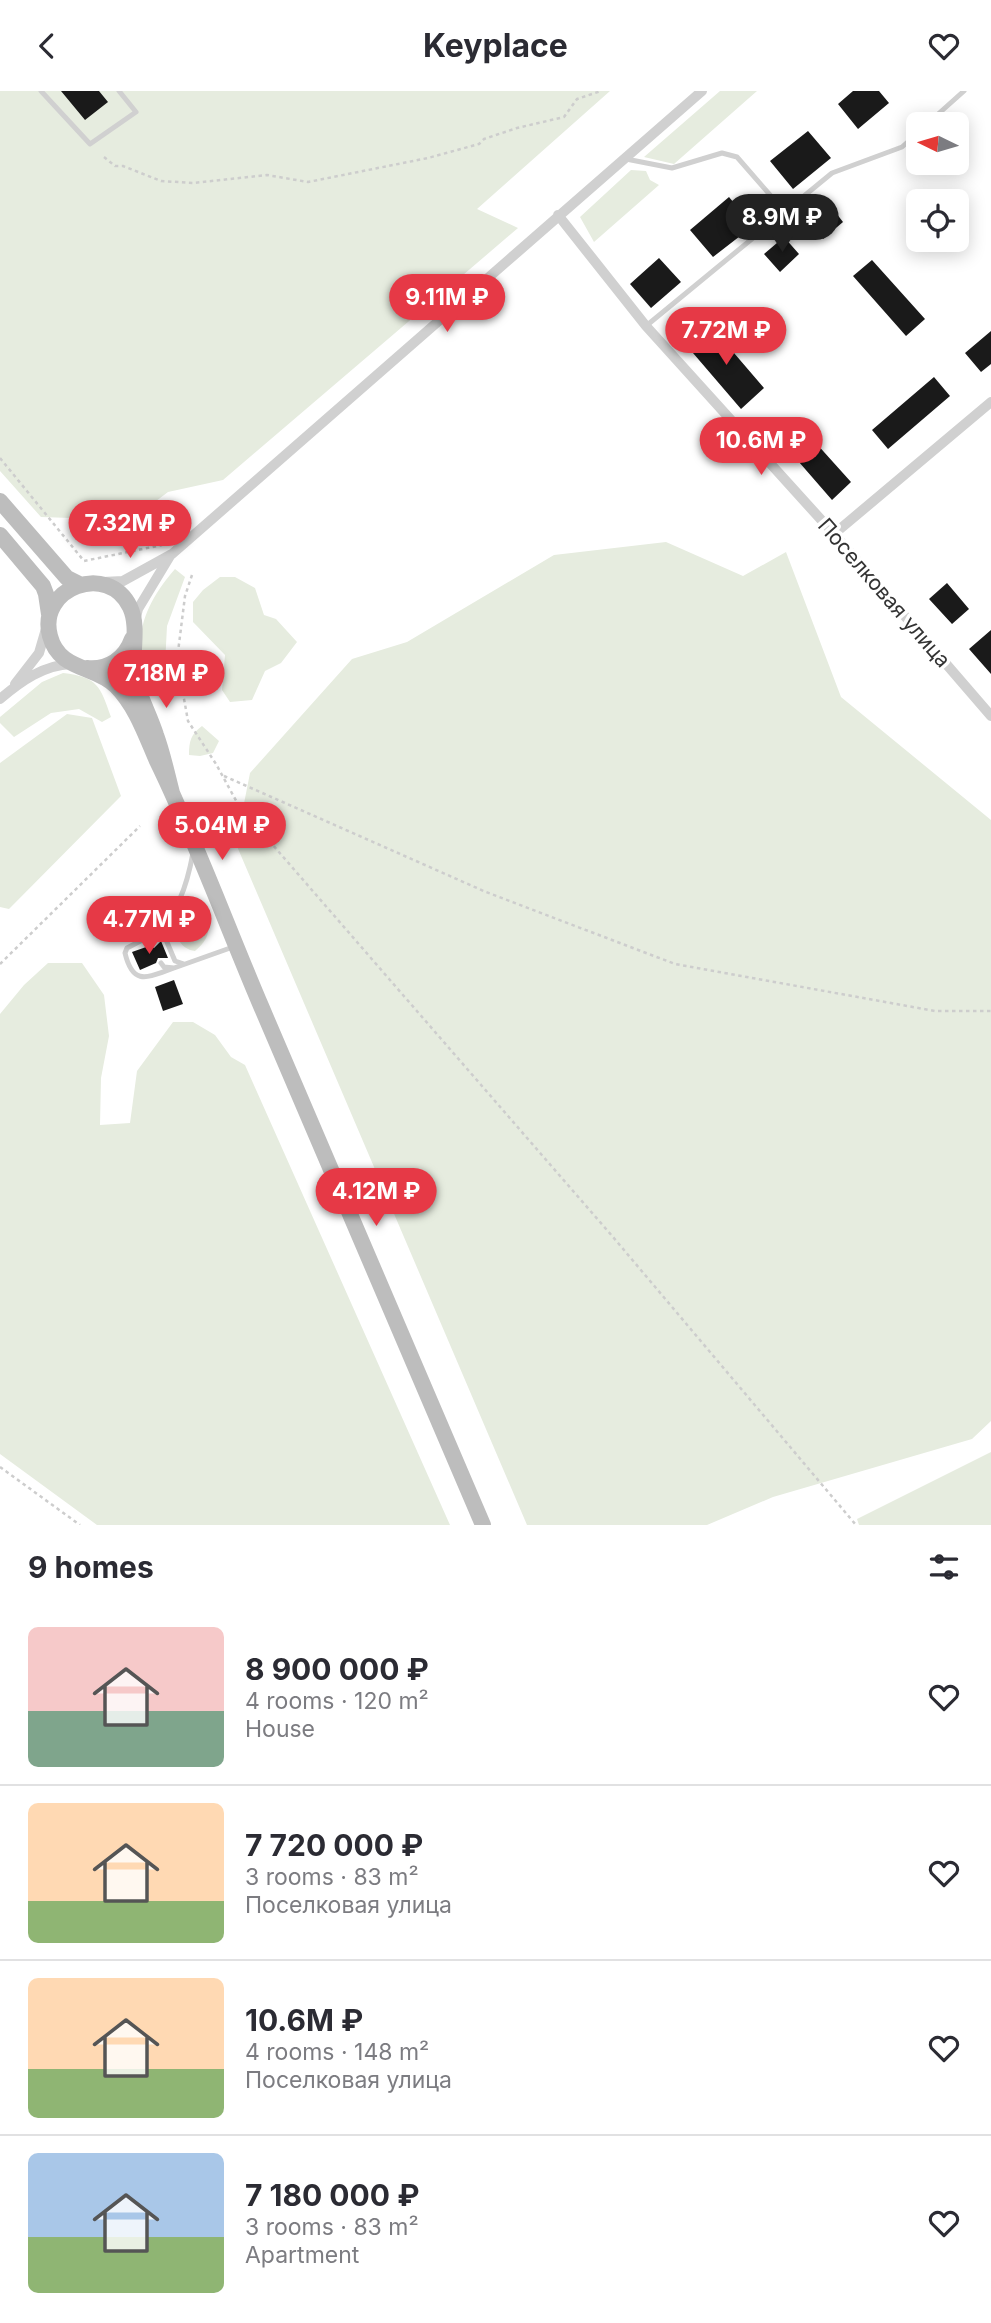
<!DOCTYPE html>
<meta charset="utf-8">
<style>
:root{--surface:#fff;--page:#f7f7f7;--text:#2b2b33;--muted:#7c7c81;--line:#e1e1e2;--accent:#e63946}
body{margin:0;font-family:Inter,sans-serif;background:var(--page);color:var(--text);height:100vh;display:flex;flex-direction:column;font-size:26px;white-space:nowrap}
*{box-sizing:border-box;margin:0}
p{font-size:23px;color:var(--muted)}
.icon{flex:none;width:38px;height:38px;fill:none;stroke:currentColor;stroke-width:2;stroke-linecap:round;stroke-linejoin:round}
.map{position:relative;height:1434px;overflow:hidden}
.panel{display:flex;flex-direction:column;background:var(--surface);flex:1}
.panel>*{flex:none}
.needle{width:46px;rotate:275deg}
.buttons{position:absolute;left:906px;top:21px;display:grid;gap:14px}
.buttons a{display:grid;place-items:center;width:63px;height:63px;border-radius:10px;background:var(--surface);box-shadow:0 4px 18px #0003;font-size:35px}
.price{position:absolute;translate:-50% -60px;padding:0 16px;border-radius:24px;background:var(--accent);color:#fff;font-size:23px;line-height:46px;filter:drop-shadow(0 2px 4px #0008)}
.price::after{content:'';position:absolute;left:50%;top:42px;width:21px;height:16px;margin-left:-10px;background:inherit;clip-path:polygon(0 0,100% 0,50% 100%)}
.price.selected{background:#222;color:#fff}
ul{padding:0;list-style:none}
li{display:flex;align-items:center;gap:21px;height:175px;padding:0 28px}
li+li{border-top:2px solid var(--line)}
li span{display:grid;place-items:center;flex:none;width:196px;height:140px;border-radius:10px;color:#555}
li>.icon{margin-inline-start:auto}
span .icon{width:84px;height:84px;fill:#fffc;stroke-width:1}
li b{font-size:30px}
h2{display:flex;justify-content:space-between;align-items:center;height:84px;padding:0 28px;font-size:30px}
header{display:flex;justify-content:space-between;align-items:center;height:91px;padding:0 28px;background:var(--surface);font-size:32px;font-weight:700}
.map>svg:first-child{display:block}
</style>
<header><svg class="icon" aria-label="back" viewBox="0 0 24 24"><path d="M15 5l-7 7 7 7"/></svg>Keyplace<svg class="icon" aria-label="heart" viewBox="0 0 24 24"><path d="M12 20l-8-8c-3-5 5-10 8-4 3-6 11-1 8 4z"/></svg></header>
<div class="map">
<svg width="991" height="1434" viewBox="0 0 991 1434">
<rect width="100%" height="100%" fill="#fff"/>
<path fill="#e6ecdf" d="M0,0H610L477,118L518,137L223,389L168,401L131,429L41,426L0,380Z
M720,0H757L674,73L644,66Z
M631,79L646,80L650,89L659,94L594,151L580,126Z
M666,451L743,485L786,461L841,606L991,729V1330L972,1348L773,1406L707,1434H527L236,753L250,682L352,568L407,551L554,464Z
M175,478L185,486L167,535L164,593L151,602C130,553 141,517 175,478Z
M220,486H235L255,497L264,524L276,528L297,551L281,572L265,580L252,609L230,611L222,599L225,564L193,531V511L203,499Z
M63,582C98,586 100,595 111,626L102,631L79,618L51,622L14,646L0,632V626L42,591Z
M67,623L92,627L121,705L9,818L0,816V672Z
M202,635L219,650L213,662L200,665L189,664C189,650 191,643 202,635Z
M190,815L205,820C211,838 210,847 195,860C181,858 178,848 173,836L178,827Z
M48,872H82L104,904L109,945L101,987L100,1034L130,1032L137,980L173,931H193L215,944L231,966L245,974L450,1434H97L0,1363V923L24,894Z
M991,1361V1434H859L857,1428Z"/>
<path fill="#1a1a1a" d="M61,0H99L108,11L85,29Z
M853,0H879L889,12L858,38L838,13Z
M808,40L831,67L793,98L770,70Z
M729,106L753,135L713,166L690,139Z
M826,109L843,131L823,148L806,127Z
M784,146L799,163L780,181L764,163Z
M659,167L681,191L651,217L630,193Z
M872,169L925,228L906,245L853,185Z
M710,234L764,297L741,318L687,255Z
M991,240V273L981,281L965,262Z
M934,286L950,305L888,358L872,339Z
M797,331L851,391L832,409L779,348Z
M947,492L969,518L952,533L929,508Z
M991,539V583L969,558Z
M161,850L168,867H158L156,872L140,879L132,861L149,855L154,857Z
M174,889L183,913L163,920L155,896Z"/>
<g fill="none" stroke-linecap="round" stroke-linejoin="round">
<path stroke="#cdcdcd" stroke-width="2.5" stroke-dasharray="3.5 3.5" stroke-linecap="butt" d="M104,66L115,75H123L161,90L193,92L267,84L308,91L428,67L479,53L484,48L517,37L564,26L577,8L601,0
M0,367L84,470L162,454
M192,484L185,505L177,569L188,630L216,673L239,715L613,1146L856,1434
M224,685L486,801L675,873L935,920H991
M0,873L140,735
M0,1376L80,1434"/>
<path stroke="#d0d0d0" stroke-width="5" d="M41,0L90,53L136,21L119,0
M927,33L964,0
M626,68L672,77L722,62L737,66L784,120
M646,235L832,82L902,56L919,41
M161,837L175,870L184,873
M150,845L127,857L125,862C133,896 148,886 174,877
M153,852L150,845C178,825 187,794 193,762
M161,872L164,876L174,877L233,856"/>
<path stroke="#d0d0d0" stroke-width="10" d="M558,124L646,235L834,443L991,625
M834,443L991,311
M103,491L123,490L172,463L702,0
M135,531L138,518L170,465
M15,593L39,562L46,538
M0,608C21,590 44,574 71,573"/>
<path stroke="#bdbdbd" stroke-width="16" d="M0,410L67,487L79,493
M0,444L43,495L46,503L49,523
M87,577C108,579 125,568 132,548
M172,702C167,683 163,663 156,644C150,625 140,607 135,588C130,565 140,537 130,516C108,470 37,497 50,545C59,580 95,574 116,595C136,615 146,645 157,670C196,750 226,833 261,915C335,1088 409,1261 483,1434"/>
</g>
<g text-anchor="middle" stroke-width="7" stroke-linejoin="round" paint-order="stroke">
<g font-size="21" fill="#333" stroke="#fff">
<text transform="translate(884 502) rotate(49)" y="7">Поселковая улица</text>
</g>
</g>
</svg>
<div class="buttons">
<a><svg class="needle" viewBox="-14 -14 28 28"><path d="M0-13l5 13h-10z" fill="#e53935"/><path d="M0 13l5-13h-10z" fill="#7c7c81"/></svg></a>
<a><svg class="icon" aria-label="locate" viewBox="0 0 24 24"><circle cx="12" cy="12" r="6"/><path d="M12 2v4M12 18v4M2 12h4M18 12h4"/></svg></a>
</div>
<b class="price selected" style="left:782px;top:163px">8.9M ₽</b>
<b class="price" style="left:447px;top:243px">9.11M ₽</b>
<b class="price" style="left:726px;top:276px">7.72M ₽</b>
<b class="price" style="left:761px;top:386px">10.6M ₽</b>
<b class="price" style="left:130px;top:469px">7.32M ₽</b>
<b class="price" style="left:166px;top:619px">7.18M ₽</b>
<b class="price" style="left:222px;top:771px">5.04M ₽</b>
<b class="price" style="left:149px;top:865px">4.77M ₽</b>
<b class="price" style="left:376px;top:1137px">4.12M ₽</b>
</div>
<section class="panel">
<h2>9 homes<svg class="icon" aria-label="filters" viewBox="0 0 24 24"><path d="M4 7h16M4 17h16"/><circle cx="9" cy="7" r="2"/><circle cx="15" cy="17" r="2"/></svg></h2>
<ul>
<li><span style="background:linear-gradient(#f6c9c9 60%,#7fa58c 0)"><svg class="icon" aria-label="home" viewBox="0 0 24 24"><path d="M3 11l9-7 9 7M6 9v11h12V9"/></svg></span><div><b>8 900 000 ₽</b><p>4 rooms · 120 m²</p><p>House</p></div><svg class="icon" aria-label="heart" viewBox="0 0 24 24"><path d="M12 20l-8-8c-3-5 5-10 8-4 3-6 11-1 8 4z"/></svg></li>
<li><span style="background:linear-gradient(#ffd9b3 70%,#8fb573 0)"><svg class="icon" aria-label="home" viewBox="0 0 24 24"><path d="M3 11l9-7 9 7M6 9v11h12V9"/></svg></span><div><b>7 720 000 ₽</b><p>3 rooms · 83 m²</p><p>Поселковая улица</p></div><svg class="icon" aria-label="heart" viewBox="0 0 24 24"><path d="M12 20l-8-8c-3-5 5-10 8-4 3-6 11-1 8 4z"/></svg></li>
<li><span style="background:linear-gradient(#ffd9b3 65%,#8fb573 0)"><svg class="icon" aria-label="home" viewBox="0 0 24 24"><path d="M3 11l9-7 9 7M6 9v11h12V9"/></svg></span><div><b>10.6M ₽</b><p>4 rooms · 148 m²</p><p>Поселковая улица</p></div><svg class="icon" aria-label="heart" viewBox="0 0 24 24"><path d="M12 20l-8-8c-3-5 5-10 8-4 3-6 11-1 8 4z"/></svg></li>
<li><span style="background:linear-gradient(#a9c7e8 60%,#8fb573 0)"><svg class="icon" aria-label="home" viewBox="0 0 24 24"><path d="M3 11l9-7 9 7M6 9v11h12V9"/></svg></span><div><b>7 180 000 ₽</b><p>3 rooms · 83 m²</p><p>Apartment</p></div><svg class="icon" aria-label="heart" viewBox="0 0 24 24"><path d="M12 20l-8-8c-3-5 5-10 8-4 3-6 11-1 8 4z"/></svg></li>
</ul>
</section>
